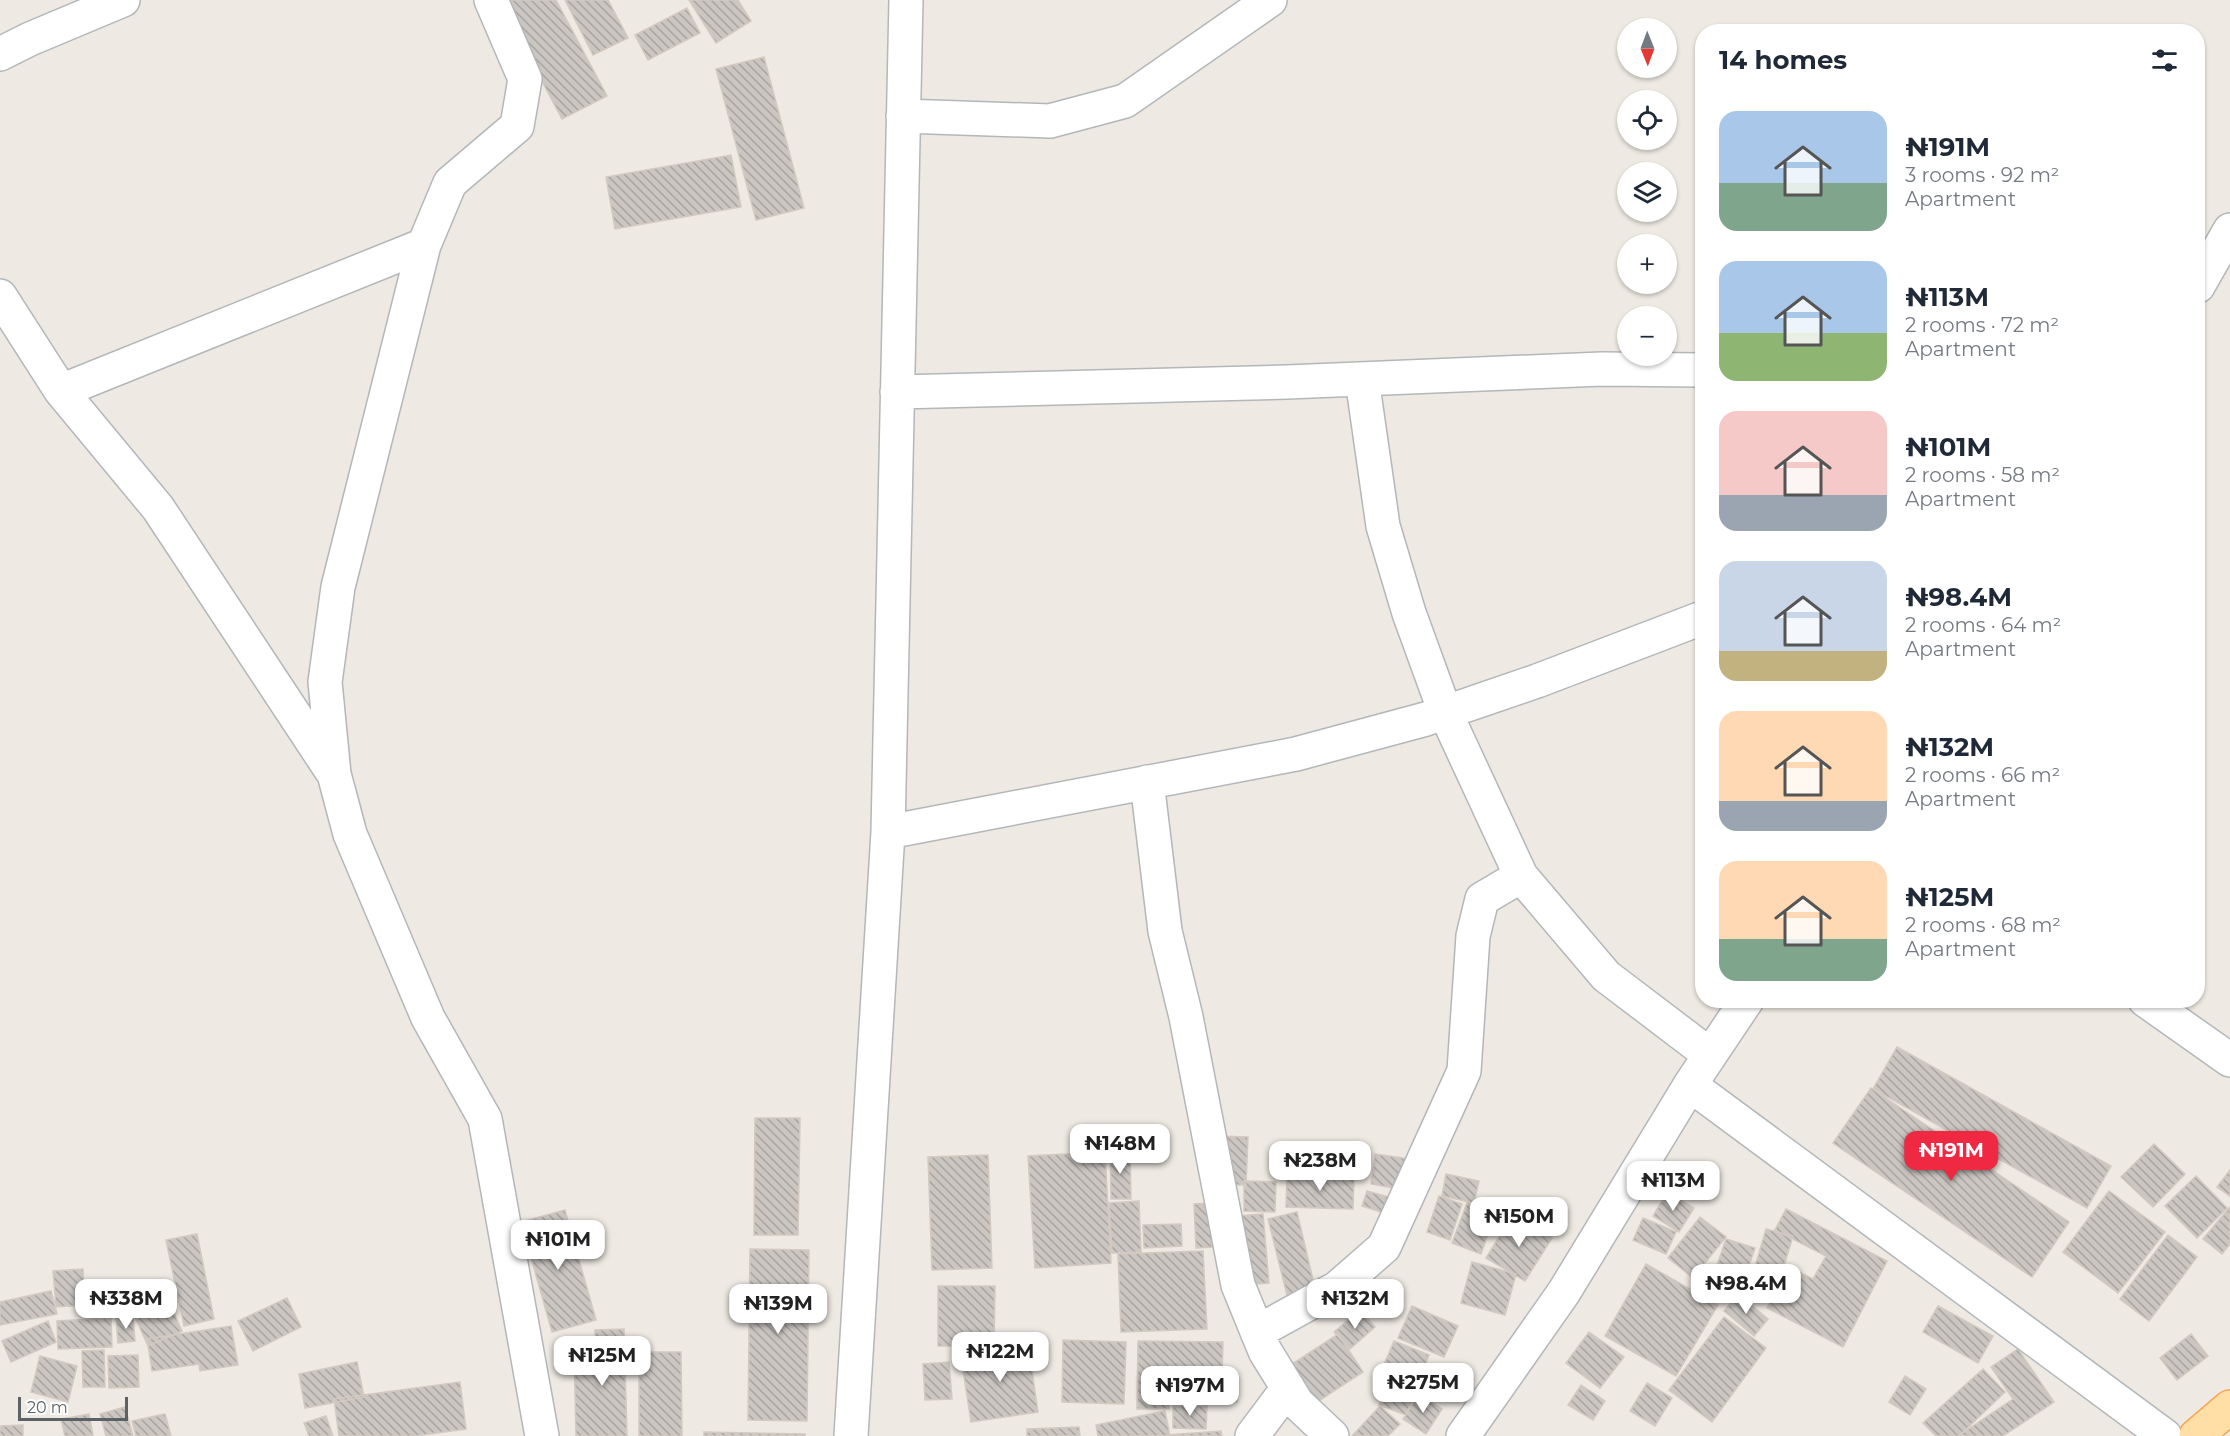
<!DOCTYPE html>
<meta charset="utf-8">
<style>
:root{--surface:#fff;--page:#f6f6f7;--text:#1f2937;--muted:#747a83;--accent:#ee2941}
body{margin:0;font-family:Montserrat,sans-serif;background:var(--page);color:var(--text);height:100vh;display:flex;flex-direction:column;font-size:22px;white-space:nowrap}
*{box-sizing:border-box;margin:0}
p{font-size:20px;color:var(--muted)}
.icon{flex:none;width:33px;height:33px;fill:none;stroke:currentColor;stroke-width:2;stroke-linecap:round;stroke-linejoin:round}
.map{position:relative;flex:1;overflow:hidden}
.sheet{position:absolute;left:1695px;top:24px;width:510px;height:984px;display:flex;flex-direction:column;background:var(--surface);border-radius:24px;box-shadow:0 2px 4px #0004}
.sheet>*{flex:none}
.needle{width:39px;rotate:179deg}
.fabs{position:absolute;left:1617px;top:18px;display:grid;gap:12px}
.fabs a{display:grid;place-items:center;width:60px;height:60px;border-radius:50%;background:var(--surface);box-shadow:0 2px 4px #0004;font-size:30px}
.scale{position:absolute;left:18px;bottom:15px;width:110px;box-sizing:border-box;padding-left:6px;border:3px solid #5b6164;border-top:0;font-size:16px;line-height:21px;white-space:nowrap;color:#5b6164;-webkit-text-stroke:4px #fff;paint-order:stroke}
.price{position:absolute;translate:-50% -51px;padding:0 14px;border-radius:12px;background:#fff;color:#222;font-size:20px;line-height:39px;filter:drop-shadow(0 2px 3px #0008)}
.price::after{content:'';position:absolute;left:50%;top:36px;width:18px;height:14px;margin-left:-9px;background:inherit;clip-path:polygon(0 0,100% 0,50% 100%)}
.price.active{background:var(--accent);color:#fff}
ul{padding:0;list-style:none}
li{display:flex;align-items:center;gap:18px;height:150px;padding:0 24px}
li span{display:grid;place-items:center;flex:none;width:168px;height:120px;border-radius:18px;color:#555}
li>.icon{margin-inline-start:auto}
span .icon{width:72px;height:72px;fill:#fffc;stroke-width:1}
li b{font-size:26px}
h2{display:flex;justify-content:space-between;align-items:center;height:72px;padding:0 24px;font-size:26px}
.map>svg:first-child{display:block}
</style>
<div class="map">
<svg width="2230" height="1436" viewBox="0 0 2230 1436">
<defs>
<pattern id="building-back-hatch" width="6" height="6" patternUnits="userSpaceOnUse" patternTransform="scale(1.5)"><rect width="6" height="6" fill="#cbc6c2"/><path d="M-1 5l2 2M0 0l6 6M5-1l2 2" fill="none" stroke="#a8a4a1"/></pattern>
</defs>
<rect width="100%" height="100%" fill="#eee9e2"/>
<path fill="url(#building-back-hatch)" stroke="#d3c9c1" stroke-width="1.5" d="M499,0H556L607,96L562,119Z
M565,0H608L628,38L593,55Z
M689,0H738L751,21L716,43Z
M687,8L700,33L648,60L635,35Z
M764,57L804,208L756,220L716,69Z
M731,155L741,207L615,229L606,177Z
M1897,1047L2111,1166L2087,1208L1873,1089Z
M1871,1088L2069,1222L2032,1277L1833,1143Z
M755,1118H800L798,1235H754Z
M1217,1136L1248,1137L1246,1185H1216Z
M2154,1144L2185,1174L2153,1207L2121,1177Z
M1110,1150H1130L1131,1199H1111Z
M1105,1152L1111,1263L1035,1268L1028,1156Z
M1375,1154L1409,1159L1405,1190L1371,1184Z
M988,1155L992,1268L932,1270L928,1157Z
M2230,1170V1196L2217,1187Z
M1287,1174L1354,1176L1353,1209L1286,1207Z
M1446,1174L1479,1181L1474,1203L1442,1196Z
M2196,1176L2227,1208L2197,1238L2165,1206Z
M1244,1181L1276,1182L1275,1212L1244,1211Z
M1367,1191L1392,1198L1387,1214L1362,1206Z
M2109,1191L2165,1232L2118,1293L2063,1252Z
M1667,1192L1694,1208L1679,1232L1653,1216Z
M1439,1196L1462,1204L1450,1240L1427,1232Z
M1139,1201L1141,1252L1112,1253L1109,1203Z
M1211,1203L1213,1247L1196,1248L1194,1204Z
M1467,1203L1495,1214L1481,1254L1452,1243Z
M2230,1207V1244L2222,1254L2203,1239Z
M1786,1209L1887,1261L1843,1347L1767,1308L1789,1267L1813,1279L1826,1256L1775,1230Z
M565,1210L596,1320L552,1332L521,1222Z
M1297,1212L1315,1288L1287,1295L1268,1219Z
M1263,1214L1269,1283L1243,1285L1237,1216Z
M1513,1214L1552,1238L1525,1281L1486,1258Z
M1700,1217L1726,1237L1693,1278L1668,1258Z
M1643,1218L1676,1232L1666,1254L1633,1240Z
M1181,1224L1182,1246L1144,1248L1143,1225Z
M1766,1229L1793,1236L1777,1289L1751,1281Z
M197,1234L214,1319L184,1326L166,1240Z
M2168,1235L2197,1257L2149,1321L2120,1299Z
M1726,1239L1755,1248L1738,1298L1709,1289Z
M750,1249L809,1250L807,1421L748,1420Z
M1203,1251L1207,1329L1121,1332L1118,1254Z
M1472,1262L1516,1274L1505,1315L1461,1303Z
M1646,1264L1718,1305L1676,1376L1605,1336Z
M83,1269L85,1305L56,1307L53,1271Z
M938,1286H995L994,1346H938Z
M51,1291L57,1314L0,1325V1302Z
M1738,1294L1768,1319L1754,1336L1724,1311Z
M287,1298L301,1327L253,1351L238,1321Z
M169,1302L182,1331L148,1346L135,1317Z
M1412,1306L1458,1326L1444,1357L1398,1338Z
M1938,1306L1993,1336L1978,1363L1923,1332Z
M1360,1310L1375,1327L1350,1349L1334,1332Z
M133,1317L135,1341L118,1343L116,1319Z
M1724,1317L1766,1348L1712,1422L1669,1390Z
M111,1318L112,1347L58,1349L57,1321Z
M48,1321L56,1342L11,1362L2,1341Z
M231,1326L238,1365L200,1371L199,1364L152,1371L147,1339Z
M624,1329L627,1436H576L574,1351L596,1350L595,1330Z
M1589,1332L1624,1357L1600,1388L1566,1363Z
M1338,1334L1363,1372L1308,1408L1283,1370Z
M2191,1334L2208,1356L2177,1380L2160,1358Z
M1063,1340L1126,1342L1124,1404L1062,1402Z
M1138,1341L1223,1342L1222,1374L1169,1373V1409H1137Z
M1394,1341L1429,1355L1406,1415L1379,1405L1388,1383L1378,1379Z
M1028,1343L1038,1412L971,1422L961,1357L987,1353V1349Z
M2018,1349L2054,1402L2003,1436H1958L2013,1399L1991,1367Z
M104,1350L105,1387H83L82,1351Z
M639,1352H681L682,1436H639Z
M138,1355L139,1387L109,1388L108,1356Z
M40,1356L77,1366L68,1402L31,1392Z
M357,1362L364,1397L305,1408L299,1374Z
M949,1362L952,1399L925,1400L923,1364Z
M1983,1369L2005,1392L1959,1436H1936L1923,1423Z
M1236,1375L1237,1402H1218L1217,1376Z
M1905,1376L1926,1389L1910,1415L1889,1402Z
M460,1382L466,1429L415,1436H339L334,1399Z
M1647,1383L1672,1398L1655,1426L1630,1411Z
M1581,1385L1605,1401L1593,1420L1568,1405Z
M1419,1394L1442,1409L1426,1434L1403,1419Z
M1173,1406H1207L1206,1429L1173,1428Z
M1380,1406L1400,1424L1388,1436H1352Z
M125,1407L133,1436H106L100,1414Z
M1165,1411L1170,1436H1098L1096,1425Z
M89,1414L93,1436H65L61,1419Z
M165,1414L171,1436H136L132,1421Z
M326,1416L333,1436H309L304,1423Z
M23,1425V1436H0V1426Z
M1079,1427L1080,1436H1027V1429Z
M1221,1431L1222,1436H1153Z
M704,1432L805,1434V1436H704Z"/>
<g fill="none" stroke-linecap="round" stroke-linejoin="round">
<g stroke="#b3b7ba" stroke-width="36">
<path id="street" d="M491,0L525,79L517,126L450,183L424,245L338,587L325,682L334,774L350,834L428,1018L485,1119L542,1436
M0,54L30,39L123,0
M903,116L1050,121L1125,101L1270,0
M2198,286L2230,230
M0,296L61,391L158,508L331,770
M1362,379L1383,526L1409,613L1445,712L1521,876L1606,976L1710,1055
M61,391L424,245
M897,392L1287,382L1602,369L1702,370
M1147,782L1165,931L1186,1017L1238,1285L1265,1351L1297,1403L1332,1436
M888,832L1296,754L1426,719L1537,681L1702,618
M2145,1000L2230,1060
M1690,1085L2165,1436
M1257,1332L1337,1288L1384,1247L1464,1071L1473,936L1482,899L1521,876
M851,1436L888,832L906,0
M1252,1436L1288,1388
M1463,1436L1564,1292L1690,1085L1747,1000"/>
</g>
<g stroke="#f5a754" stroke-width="36">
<path id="primary" d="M2196,1436L2230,1407"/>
</g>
<use href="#street" stroke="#fff" stroke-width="33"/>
<use href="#primary" stroke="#ffdfa6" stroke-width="33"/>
</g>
</svg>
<div class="fabs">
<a><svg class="needle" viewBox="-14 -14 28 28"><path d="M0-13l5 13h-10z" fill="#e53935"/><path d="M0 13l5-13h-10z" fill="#747a83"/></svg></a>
<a><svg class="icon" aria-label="locate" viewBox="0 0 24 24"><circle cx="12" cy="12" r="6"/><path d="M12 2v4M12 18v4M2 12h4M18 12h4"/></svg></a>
<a><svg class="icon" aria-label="layers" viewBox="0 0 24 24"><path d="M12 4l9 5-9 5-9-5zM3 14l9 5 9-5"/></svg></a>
<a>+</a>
<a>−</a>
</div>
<div class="scale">20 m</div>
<b class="price" style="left:1120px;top:1175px">₦148M</b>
<b class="price active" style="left:1951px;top:1182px">₦191M</b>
<b class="price" style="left:1320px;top:1192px">₦238M</b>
<b class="price" style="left:1673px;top:1212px">₦113M</b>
<b class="price" style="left:1519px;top:1248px">₦150M</b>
<b class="price" style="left:558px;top:1271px">₦101M</b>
<b class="price" style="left:1746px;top:1315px">₦98.4M</b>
<b class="price" style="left:126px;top:1330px">₦338M</b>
<b class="price" style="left:1355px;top:1330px">₦132M</b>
<b class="price" style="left:778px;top:1335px">₦139M</b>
<b class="price" style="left:1000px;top:1383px">₦122M</b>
<b class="price" style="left:602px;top:1387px">₦125M</b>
<b class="price" style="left:1423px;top:1414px">₦275M</b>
<b class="price" style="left:1190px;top:1417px">₦197M</b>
<section class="sheet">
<h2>14 homes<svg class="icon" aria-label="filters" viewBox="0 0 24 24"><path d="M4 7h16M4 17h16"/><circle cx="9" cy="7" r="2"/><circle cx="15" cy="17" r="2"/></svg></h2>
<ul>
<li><span style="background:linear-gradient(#a9c7e8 60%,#7fa58c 0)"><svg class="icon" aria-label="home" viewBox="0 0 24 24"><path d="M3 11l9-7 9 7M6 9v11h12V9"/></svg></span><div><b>₦191M</b><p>3 rooms · 92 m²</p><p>Apartment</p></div></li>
<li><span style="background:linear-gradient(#a9c7e8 60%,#8fb573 0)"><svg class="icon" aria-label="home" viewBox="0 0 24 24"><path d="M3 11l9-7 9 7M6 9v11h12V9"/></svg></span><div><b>₦113M</b><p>2 rooms · 72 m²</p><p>Apartment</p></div></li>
<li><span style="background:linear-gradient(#f6c9c9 70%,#9aa5b1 0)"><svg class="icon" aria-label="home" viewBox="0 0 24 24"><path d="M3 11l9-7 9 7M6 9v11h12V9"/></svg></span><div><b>₦101M</b><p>2 rooms · 58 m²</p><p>Apartment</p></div></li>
<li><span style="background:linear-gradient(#c9d6e8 75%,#c2b280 0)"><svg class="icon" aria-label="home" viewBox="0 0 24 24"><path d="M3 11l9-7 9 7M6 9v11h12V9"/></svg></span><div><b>₦98.4M</b><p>2 rooms · 64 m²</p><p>Apartment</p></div></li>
<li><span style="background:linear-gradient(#ffd9b3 75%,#9aa5b1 0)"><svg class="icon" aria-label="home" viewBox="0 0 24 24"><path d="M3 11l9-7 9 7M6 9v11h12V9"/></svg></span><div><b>₦132M</b><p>2 rooms · 66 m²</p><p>Apartment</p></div></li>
<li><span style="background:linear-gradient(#ffd9b3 65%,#7fa58c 0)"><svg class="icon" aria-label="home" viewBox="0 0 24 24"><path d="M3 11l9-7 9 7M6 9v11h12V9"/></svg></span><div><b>₦125M</b><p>2 rooms · 68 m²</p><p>Apartment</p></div></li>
</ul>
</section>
</div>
